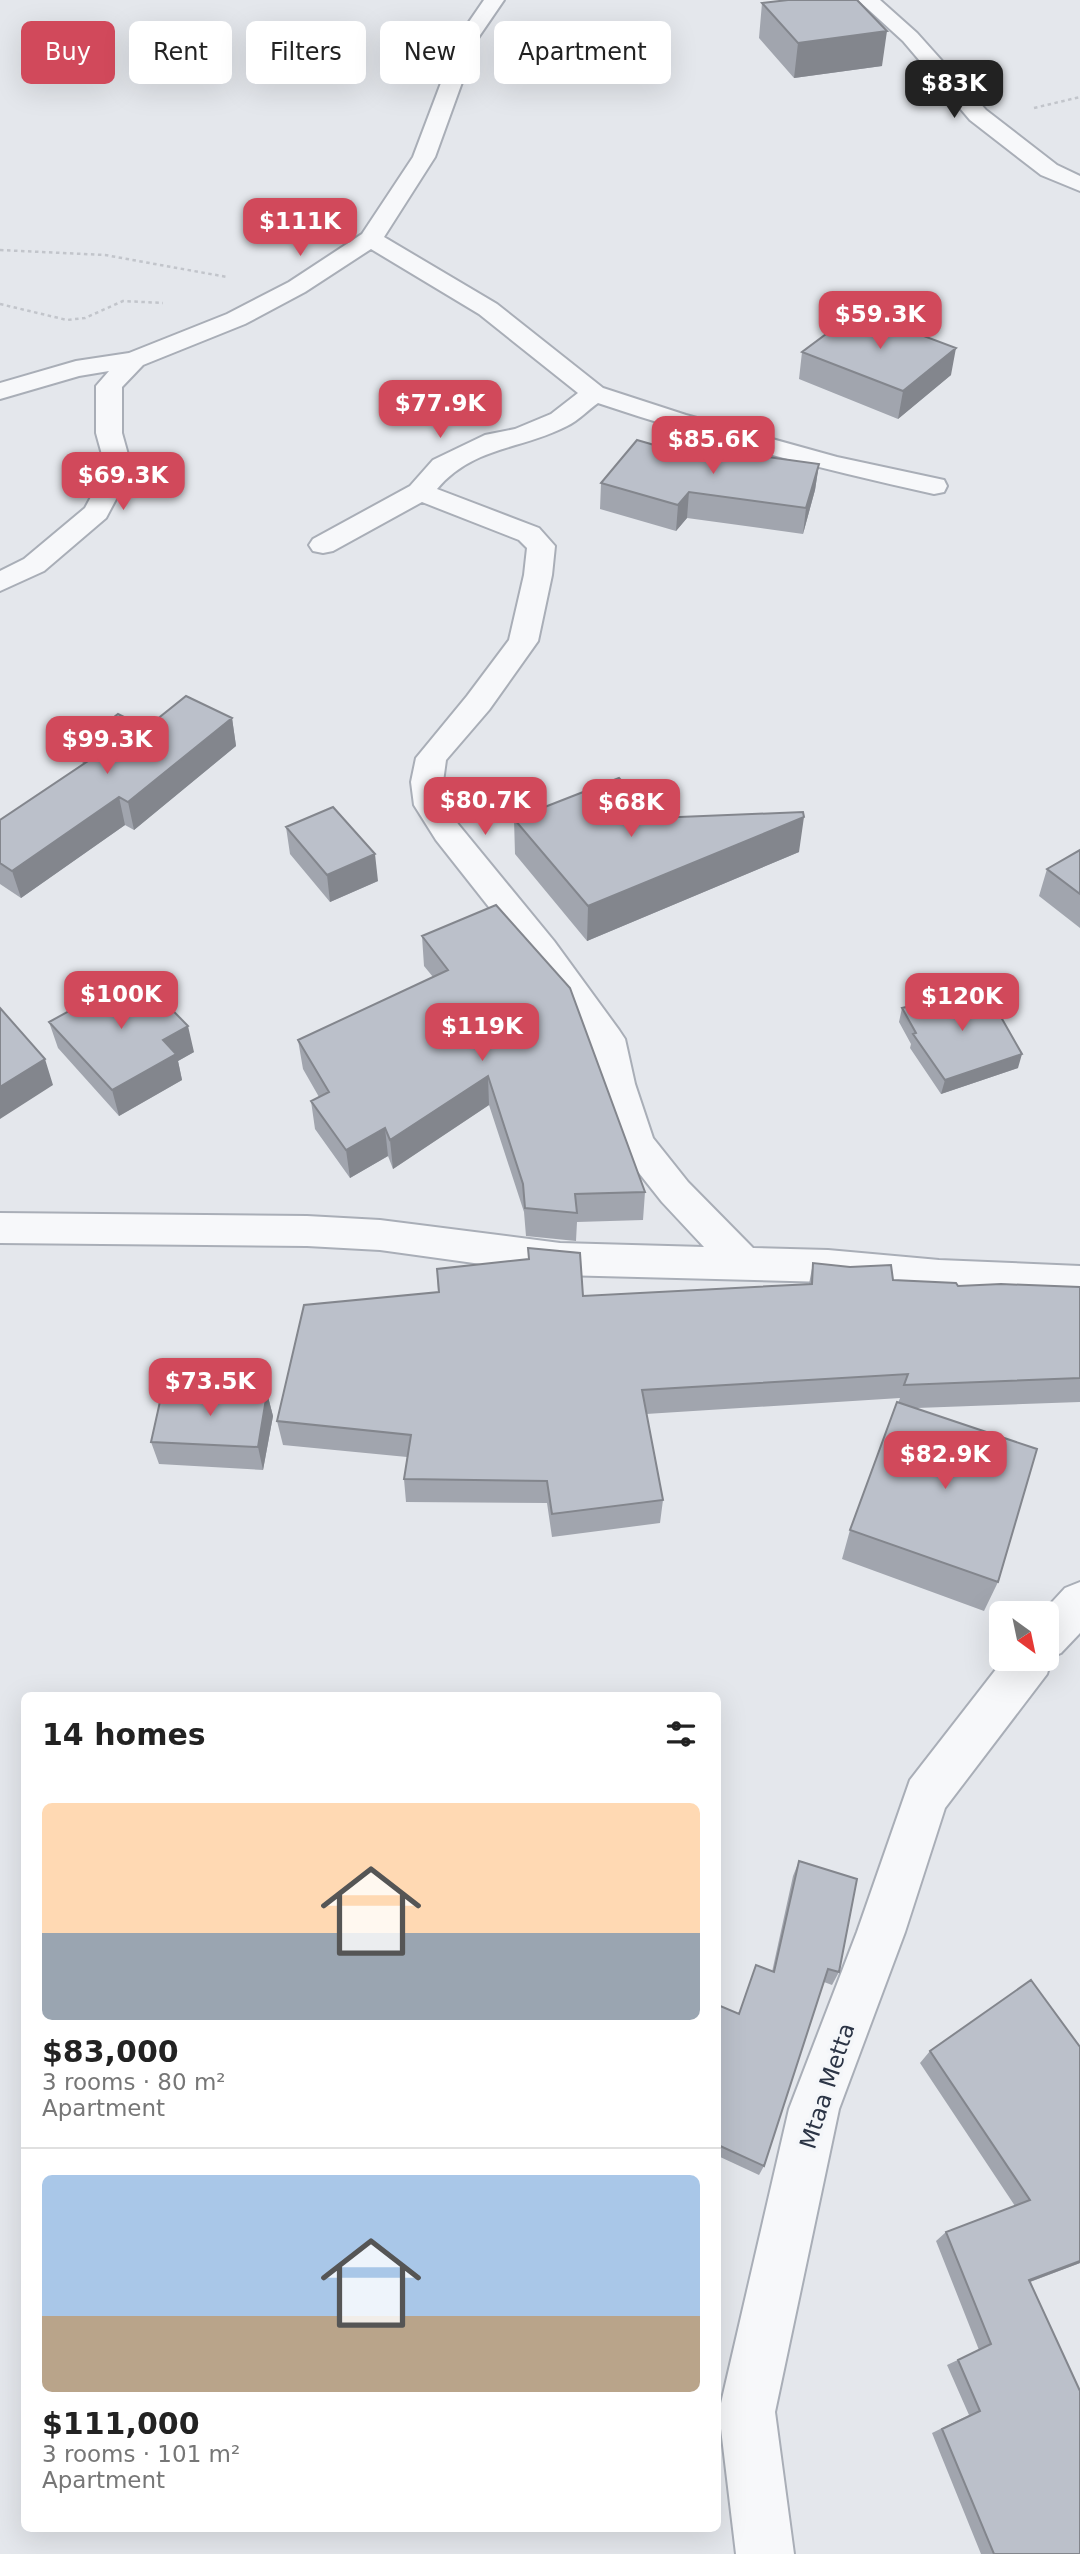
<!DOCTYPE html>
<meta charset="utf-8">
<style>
:root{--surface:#fff;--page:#f2f2f2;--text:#222;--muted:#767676;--line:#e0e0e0;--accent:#d1495b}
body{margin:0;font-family:"DejaVu Sans",sans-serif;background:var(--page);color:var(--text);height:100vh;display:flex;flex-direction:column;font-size:26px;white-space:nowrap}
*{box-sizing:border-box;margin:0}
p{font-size:23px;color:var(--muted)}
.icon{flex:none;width:38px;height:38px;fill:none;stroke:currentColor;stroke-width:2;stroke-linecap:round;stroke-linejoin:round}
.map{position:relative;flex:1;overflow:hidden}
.panel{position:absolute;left:21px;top:1692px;width:700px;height:840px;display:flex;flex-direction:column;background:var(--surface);border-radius:10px;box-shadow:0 7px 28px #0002}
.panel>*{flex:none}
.guide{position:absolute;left:21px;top:21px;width:700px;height:63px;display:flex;gap:14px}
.needle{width:46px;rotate:147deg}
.fabs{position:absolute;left:989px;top:1601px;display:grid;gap:14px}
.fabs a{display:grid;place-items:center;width:70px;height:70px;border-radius:10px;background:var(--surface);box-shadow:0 7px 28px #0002;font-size:35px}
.price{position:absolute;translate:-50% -60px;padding:0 16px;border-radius:14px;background:var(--accent);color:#fff;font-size:23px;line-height:46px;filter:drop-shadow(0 2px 4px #0008)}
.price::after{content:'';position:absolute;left:50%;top:42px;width:21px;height:16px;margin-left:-10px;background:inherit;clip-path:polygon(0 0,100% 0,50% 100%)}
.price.on{background:#222;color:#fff}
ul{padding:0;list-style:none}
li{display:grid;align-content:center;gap:14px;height:371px;padding:0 21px}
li+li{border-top:2px solid var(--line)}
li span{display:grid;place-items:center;height:217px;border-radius:10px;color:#555}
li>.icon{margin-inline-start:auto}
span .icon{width:126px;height:126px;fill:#fffc;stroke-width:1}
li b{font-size:30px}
h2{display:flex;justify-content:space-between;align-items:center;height:84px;padding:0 21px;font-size:30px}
.tag{padding:0 24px;border-radius:10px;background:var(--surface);box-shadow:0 7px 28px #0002;font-size:24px;line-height:63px}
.tag.on{background:var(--accent);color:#fff}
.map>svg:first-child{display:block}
</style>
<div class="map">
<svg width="1080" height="2554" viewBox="0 0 1080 2554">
<rect width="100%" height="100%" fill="#e4e7ec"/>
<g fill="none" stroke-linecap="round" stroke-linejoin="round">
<g stroke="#a9aeb7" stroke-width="4">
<path id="street" d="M484,0H504L478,38L435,157L384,237L497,304L603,388L686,415L837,457L944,480L947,486L944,492L934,494C820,469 708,440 598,403C588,410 578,421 567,426C521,450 473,446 437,489L539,528L555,546L552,575L538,641L489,710L446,760L443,782L446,805L458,824L554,941L619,1030L625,1039L635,1084L653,1138L688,1182L753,1248L828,1250L939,1260L1080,1266V1298L939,1292L828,1282L560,1275L380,1250L307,1246L0,1243V1213L307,1216L380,1220L560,1243L704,1247L662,1202L624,1154L599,1084L590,1042L530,959L436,840L414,805L411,782L416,758L467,696L509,640L524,575L527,548L519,540L422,502L333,551L323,553L313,551L309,545L313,539L410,486L433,460L485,435L515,429L551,414L578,393L479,314L371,249L305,292L245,324L143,365L122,387V433L132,469L106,518L44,571L0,591V571L24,559L85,508L106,469L96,433V386L109,371L79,376L0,399V383L76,361L129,353L227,314L289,282L362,234L413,157L458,38Z
M858,0H880L917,33L986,110L1057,165L1080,176V191L1041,175L970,120L903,41Z
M1080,1582V1633L1061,1653L1052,1657L1047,1674L945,1808L905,1932L839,2109L775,2412L794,2554H736L719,2412L789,2109L857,1932L910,1780L1004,1659H1046V1614H1041L1065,1588Z"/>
</g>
<path stroke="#c2c5cb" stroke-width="2.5" stroke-dasharray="3.5 3.5" stroke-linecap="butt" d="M1034,108L1080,97
M0,250L105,255L227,277
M0,304L67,320L85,318L123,301L163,303"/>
<use href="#street" fill="#f7f8fa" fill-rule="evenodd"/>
</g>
<path fill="#a1a5ae" d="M762,3L882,66L794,78L759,38Z
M802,352L951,375L898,419L799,379Z
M696,457L819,464L815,490L803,534L687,518L676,531L600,509L601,483Z
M232,718L236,746L134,830L125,825L21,898L0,884V820L83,764L78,745L146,728Z
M655,818L799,852L587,941L515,854L514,819Z
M286,827L378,881L330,902L290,854Z
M1080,850V928L1039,896L1047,869Z
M422,936L645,1192L643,1220L577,1222L576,1241L526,1236L524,1212L489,1105L393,1169L388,1156L350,1178L315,1129L311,1101L319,1097L303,1069L298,1040L433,977L424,966Z
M902,1008L1018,1068L941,1094L910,1048L911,1044L899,1022Z
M49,1022L194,1052L178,1061L182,1080L119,1116L58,1048Z
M528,1248L583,1296L809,1284L813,1263L893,1280L958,1286L1080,1287V1402L917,1408L998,1582L984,1611L842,1559L850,1530L900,1398L646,1414L663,1500L660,1523L552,1537L547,1503L406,1502L404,1479L407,1457L283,1445L277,1421L438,1292L437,1269L529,1259Z
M267,1393L273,1416L263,1470L159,1464L151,1442Z
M799,1861L839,1972L832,1985L824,1982L764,2166L759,2175L718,2156V2005L739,2014L772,1972L793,1876Z
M1080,2047V2263L1030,2282L1080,2554H981L932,2433L969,2415L947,2365L979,2350L936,2241L946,2232L1015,2206L920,2063L930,2051Z"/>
<path fill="#83868d" d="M887,31L882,66L794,78L798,43Z
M956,348L951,375L898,419L903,391Z
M819,464L815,490L803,534L806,508Z
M689,492L687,518L676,531L678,505Z
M232,718L236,746L134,830L128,802Z
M119,797L125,825L21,898L12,871Z
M804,817L799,852L587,941L588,906Z
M375,854L378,881L330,902L327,875Z
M188,1026L194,1052L178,1061L182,1080L119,1116L112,1090L163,1040Z
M1022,1054L1018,1068L941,1094L945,1080Z
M45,1059L53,1085L0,1119V1087Z
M488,1076L489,1105L393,1169L390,1140Z
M385,1128L388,1156L350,1178L346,1150Z
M267,1393L273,1416L263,1470L258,1447Z
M1080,2261V2263L1016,2287L1029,2280Z"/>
<path fill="#bbc0ca" stroke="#83868d" stroke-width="2" d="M788,0H857L887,31L798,43L762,3Z
M857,311L956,348L903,391L802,352Z
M637,440L696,457L703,448L819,464L806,508L689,492L678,505L601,483Z
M186,696L232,718L128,802L119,797L12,871L0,863V820L97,755L78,745L118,714L146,728Z
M619,778L655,818L803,812L804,817L588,906L514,819Z
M333,807L375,854L327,875L286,827Z
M1080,850V894L1047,869Z
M496,905L570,988L645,1192L575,1194L577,1213L525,1208L523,1184L488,1076L390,1140L385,1128L346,1150L311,1101L329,1092L298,1040L448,970L422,936Z
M137,974L188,1026L163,1040L176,1054L112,1090L49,1022Z
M985,989L1022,1054L945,1080L913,1034L916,1033L902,1008Z
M0,1008L45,1059L0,1087Z
M528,1248L580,1253L583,1296L812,1284L813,1263L850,1267L891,1265L893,1280L956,1283L958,1286L1001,1284L1080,1287V1378L904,1385L908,1374L642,1390L663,1500L552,1514L547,1481L404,1479L411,1435L277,1421L304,1305L439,1292L437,1269L529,1259Z
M163,1388L267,1393L258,1447L151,1442Z
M897,1402L1037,1449L998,1582L850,1530Z
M799,1861L857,1879L839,1972L828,1969L764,2166L718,2145V2005L739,2014L756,1965L774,1972Z
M1031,1980L1080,2047V2261L1029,2280L1080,2391V2554H994L942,2429L980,2411L958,2360L991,2344L946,2232L1030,2200L930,2051Z"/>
<g text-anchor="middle" stroke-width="7" stroke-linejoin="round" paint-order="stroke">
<g font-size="23" fill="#2b3445" stroke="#f4f6f9">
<text transform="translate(827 2086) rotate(-72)" y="8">Mtaa Metta</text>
</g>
</g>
</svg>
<div class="fabs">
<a><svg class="needle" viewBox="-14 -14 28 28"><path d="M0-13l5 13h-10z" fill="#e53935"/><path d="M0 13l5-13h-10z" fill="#767676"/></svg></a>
</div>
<b class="price on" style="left:954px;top:120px">$83K</b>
<b class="price" style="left:300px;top:258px">$111K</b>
<b class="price" style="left:880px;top:351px">$59.3K</b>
<b class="price" style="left:440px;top:440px">$77.9K</b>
<b class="price" style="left:713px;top:476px">$85.6K</b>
<b class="price" style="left:123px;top:512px">$69.3K</b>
<b class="price" style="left:107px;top:776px">$99.3K</b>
<b class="price" style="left:485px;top:837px">$80.7K</b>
<b class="price" style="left:631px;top:839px">$68K</b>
<b class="price" style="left:121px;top:1031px">$100K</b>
<b class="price" style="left:962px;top:1033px">$120K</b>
<b class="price" style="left:482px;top:1063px">$119K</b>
<b class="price" style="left:210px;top:1418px">$73.5K</b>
<b class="price" style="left:945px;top:1491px">$82.9K</b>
<div class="guide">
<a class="tag on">Buy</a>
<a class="tag">Rent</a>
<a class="tag">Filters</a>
<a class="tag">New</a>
<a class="tag">Apartment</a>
</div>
<section class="panel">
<h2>14 homes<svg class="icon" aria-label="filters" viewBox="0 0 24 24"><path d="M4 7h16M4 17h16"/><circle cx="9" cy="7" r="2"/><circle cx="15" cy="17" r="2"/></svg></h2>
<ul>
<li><span style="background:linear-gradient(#ffd9b3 60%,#9aa5b1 0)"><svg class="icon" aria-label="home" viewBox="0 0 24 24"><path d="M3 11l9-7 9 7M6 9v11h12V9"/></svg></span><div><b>$83,000</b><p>3 rooms · 80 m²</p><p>Apartment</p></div></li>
<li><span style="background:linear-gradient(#a9c7e8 65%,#b9a48a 0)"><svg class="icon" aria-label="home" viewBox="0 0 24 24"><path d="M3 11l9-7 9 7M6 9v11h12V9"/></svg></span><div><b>$111,000</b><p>3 rooms · 101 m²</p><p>Apartment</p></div></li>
</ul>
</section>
</div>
